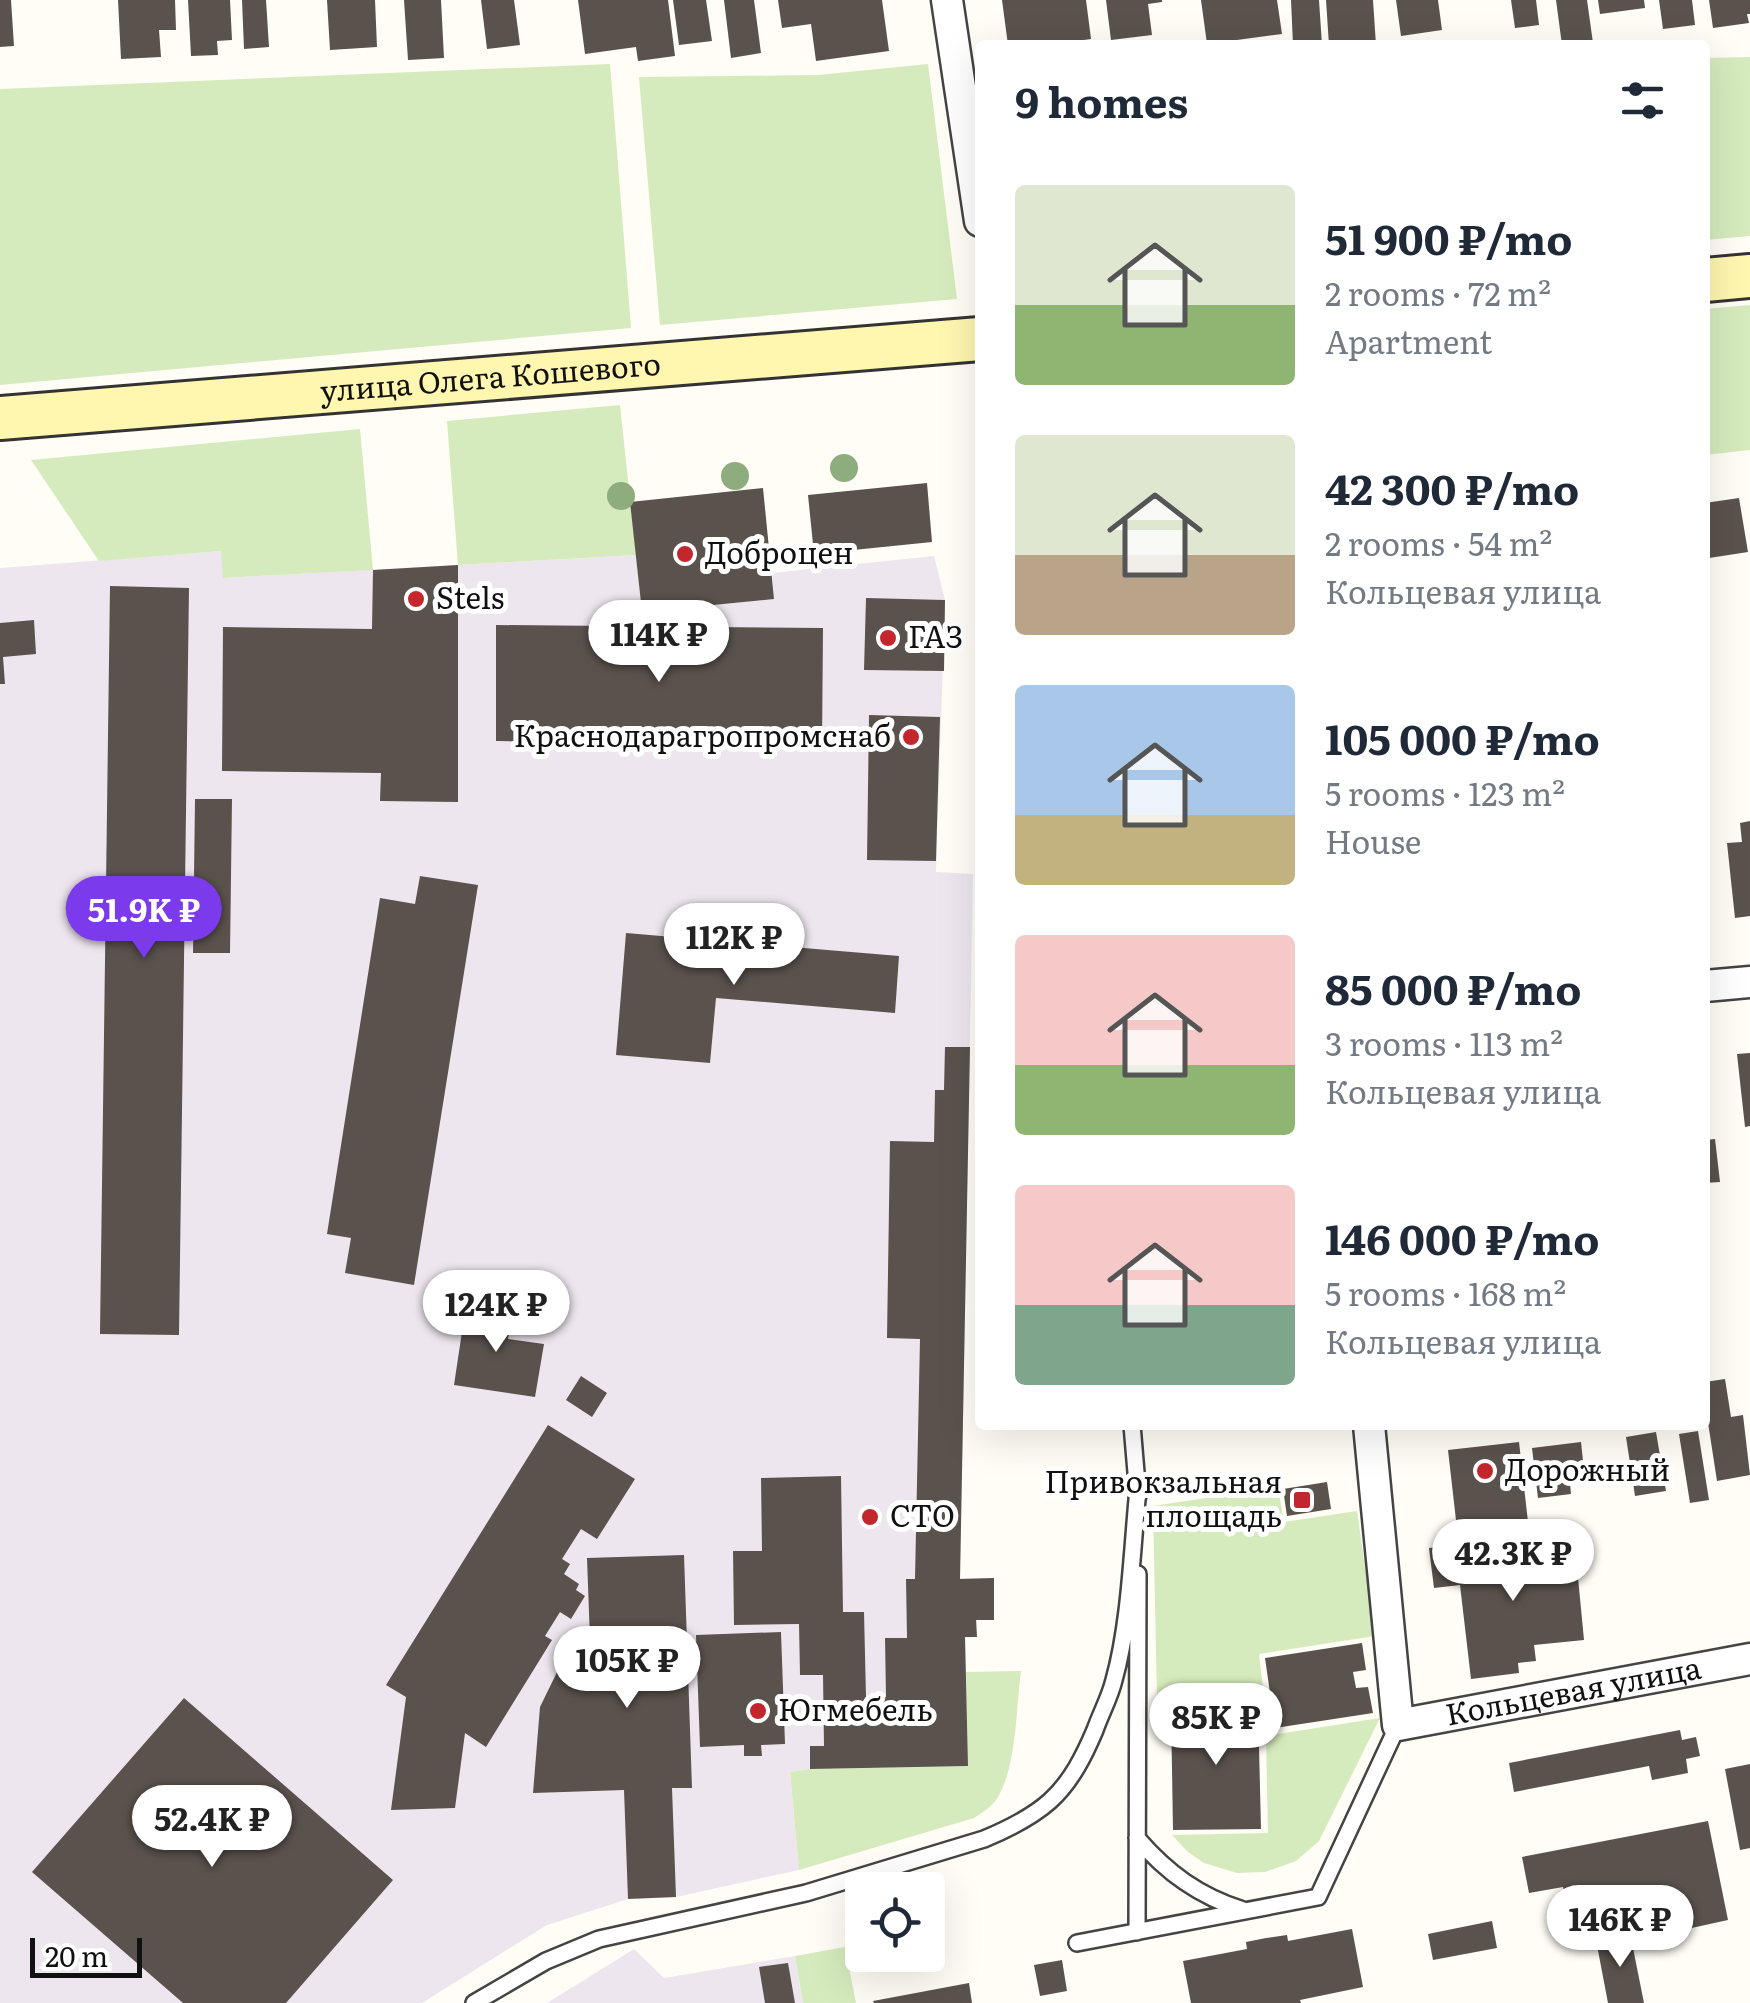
<!DOCTYPE html>
<meta charset="utf-8">
<style>
:root{--surface:#fff;--page:#f6f6f7;--text:#1f2937;--muted:#747a83;--accent:#7c3aed}
body{margin:0;font-family:Literata,serif;background:var(--page);color:var(--text);height:100vh;display:flex;flex-direction:column;font-size:38px;white-space:nowrap}
*{box-sizing:border-box;margin:0}
p{font-size:32px;color:var(--muted)}
.icon{flex:none;width:55px;height:55px;fill:none;stroke:currentColor;stroke-width:2;stroke-linecap:round;stroke-linejoin:round}
.map{position:relative;flex:1;overflow:hidden}
.sheet{position:absolute;left:975px;top:40px;width:735px;height:1390px;display:flex;flex-direction:column;background:var(--surface);border-radius:10px;box-shadow:0 10px 40px #0002}
.sheet>*{flex:none}
.buttons{position:absolute;left:845px;top:1872px;display:grid;gap:20px}
.buttons a{display:grid;place-items:center;width:100px;height:100px;border-radius:10px;background:var(--surface);box-shadow:0 10px 40px #0002;font-size:50px}
.scale{position:absolute;left:30px;bottom:25px;width:112px;box-sizing:border-box;padding-left:10px;border:5px solid #111;border-top:0;font-size:28px;line-height:35px;white-space:nowrap;color:#111;-webkit-text-stroke:8px #fff;paint-order:stroke}
.price{position:absolute;translate:-50% -85px;padding:0 22px;border-radius:35px;background:#fff;color:#222;font-size:32px;line-height:65px;filter:drop-shadow(0 2px 5px #0008)}
.price::after{content:'';position:absolute;left:50%;top:60px;width:30px;height:22px;margin-left:-15px;background:inherit;clip-path:polygon(0 0,100% 0,50% 100%)}
.price.current{background:var(--accent);color:#fff}
ul{padding:0;list-style:none}
li{display:flex;align-items:center;gap:30px;height:250px;padding:0 40px}
li span{display:grid;place-items:center;flex:none;width:280px;height:200px;border-radius:10px;color:#555}
li>.icon{margin-inline-start:auto}
span .icon{width:120px;height:120px;fill:#fffc;stroke-width:1}
li b{font-size:42px}
h2{display:flex;justify-content:space-between;align-items:center;height:120px;padding:0 40px;font-size:42px}
.map>svg:first-child{display:block}
</style>
<div class="map">
<svg width="1750" height="2003" viewBox="0 0 1750 2003">
<rect width="100%" height="100%" fill="#fffdf5"/>
<path fill="#eee6ef" d="M222,551L224,578L636,555L642,612L774,599L772,573L934,556L945,600L936,872L973,874L960,1578H994V1620H977V1637L965,1638L968,1766L810,1769L790,1772L799,1870L676,1897L628,1899L569,1918L547,1925L422,2003H0V568Z
M634,1949L664,1978L795,1956L803,2003H547Z"/>
<path fill="#d5ebbd" d="M1750,57V236L1705,240V58Z
M610,64L631,328L0,385V89Z
M928,64L957,299L660,325L639,77L818,75Z
M1750,305V450L1705,455V309Z
M620,405L636,555L458,565L447,421Z
M360,429L373,570L223,578L221,551L99,561L31,460Z
M1278,1487L1284,1522L1357,1511L1375,1636L1259,1654L1264,1696L1157,1698L1153,1506Z
M1021,1671C1016,1708 1017,1764 998,1797C993,1806 983,1812 974,1818L799,1870L790,1772L810,1769L968,1766L966,1672Z
M1380,1718L1319,1841L1296,1861L1265,1872L1237,1873L1204,1863L1188,1852L1172,1835L1268,1833L1266,1736Z
M845,1947L856,2003H803L795,1956Z"/>
<path fill="#5a524d" d="M0,0H11L14,46L0,47Z
M118,0H175L176,30H159L161,57L121,59Z
M188,0H230L232,40L217,41L218,55L191,56Z
M242,0H266L269,47L244,49Z
M327,0H375L377,47L330,50Z
M404,0H441L444,58L408,60Z
M481,0H514L520,45L487,49Z
M578,0H668L675,56L638,61L636,47L585,54Z
M673,0H706L712,41L679,45Z
M724,0H754L761,53L731,58Z
M778,0H882L889,51L816,61L811,24L782,28Z
M1002,0H1086L1091,39L1049,45H1008Z
M1106,0H1162V2L1148,4L1152,35L1111,40Z
M1201,0H1277L1282,34L1207,44Z
M1291,0H1319L1322,45H1293Z
M1326,0H1373L1376,45H1329Z
M1396,0H1438L1442,30L1401,36Z
M1511,0H1536L1539,25L1515,28Z
M1556,0H1587L1593,43L1562,45Z
M1598,0H1644L1645,8L1600,14Z
M1659,0H1692L1695,25L1663,29Z
M1709,0H1750V14H1747L1749,23L1713,28Z
M927,483L932,542L814,554L808,495Z
M763,488L774,599L642,612L630,502Z
M1739,498L1748,552L1709,558L1705,531V503Z
M458,565V802L380,801L381,773L222,771L223,627L372,629L373,570Z
M110,586L189,588L179,1335L100,1334Z
M866,598L945,600L944,671L864,670Z
M34,620L36,654L3,657L5,684H0V623Z
M496,625L823,628L822,745L496,741Z
M869,715L940,717L936,861L867,860Z
M195,799H232L230,953H193Z
M1750,821V916L1735,918L1727,843L1742,842L1740,823Z
M420,876L478,885L414,1285L345,1273L351,1238L327,1234L380,898L415,904Z
M626,933L899,956L895,1013L716,998L710,1063L616,1055Z
M945,1047H970L960,1579L994,1578V1620H976L977,1637H965L968,1766L810,1769V1746H824L823,1675H800L799,1624L734,1625L733,1551H762L761,1478L841,1476L843,1612H864L866,1697H886L885,1638H907L906,1579H915L920,1339L887,1338L890,1141L934,1142L935,1090H944Z
M1750,1053V1126L1745,1127L1737,1054Z
M1715,1139L1720,1182L1705,1183V1140Z
M466,1305L512,1313L508,1339L544,1344L535,1397L454,1385Z
M581,1376L607,1393L592,1417L566,1400Z
M1725,1379L1731,1417L1743,1415L1750,1475L1717,1481L1705,1403V1382Z
M548,1425L635,1479L597,1539L581,1529L562,1559L570,1564L564,1574L579,1584L576,1590L585,1596L571,1619L560,1612L545,1636L552,1640L486,1747L465,1733L455,1808L391,1810L406,1697L386,1685Z
M1698,1431L1709,1500L1690,1503L1679,1434Z
M1656,1432L1666,1491L1635,1496L1626,1437Z
M1519,1442L1528,1522L1457,1529L1448,1450Z
M1581,1442L1584,1470L1569,1472L1571,1494L1538,1498L1532,1448Z
M1327,1482L1331,1509L1287,1516L1283,1489Z
M1456,1545L1457,1559L1575,1546L1584,1640L1534,1645L1536,1661L1518,1663L1519,1673L1471,1679L1460,1585L1434,1588L1429,1548Z
M684,1555L692,1788H672L676,1897L628,1899L624,1790L533,1793L540,1707L559,1668H591L587,1558Z
M781,1632L785,1744L761,1745L762,1756H744V1745L700,1747L696,1635Z
M1362,1643L1366,1670L1353,1672L1356,1688L1368,1687L1373,1713L1275,1728L1265,1658Z
M184,1698L393,1880L286,2003H183L32,1872Z
M1258,1706L1261,1829L1173,1830L1171,1708Z
M1680,1730L1682,1740L1696,1737L1700,1756L1686,1759L1688,1773L1652,1780L1649,1766L1514,1792L1509,1763Z
M1750,1764V1848L1740,1850L1725,1769Z
M1708,1821L1728,1920L1687,1929L1681,1895L1569,1916L1563,1887L1529,1893L1522,1857Z
M1492,1921L1497,1948L1433,1960L1428,1934Z
M1352,1929L1363,1987L1300,2000L1301,2003H1191L1183,1961L1247,1949L1246,1942L1266,1938L1287,1935L1288,1941Z
M1630,1933L1644,2003H1608L1596,1940Z
M1062,1960L1067,1991L1040,1996L1034,1965Z
M788,1963L795,2003H765L759,1967Z
M969,1983L972,2003H874L873,2001Z"/>
<g fill="none" stroke-linecap="round" stroke-linejoin="round">
<g stroke="#444" stroke-width="20">
<path id="lane" d="M1132,1425L1138,1496
M1137,1838C1167,1873 1199,1896 1243,1910
M1137,1932L1138,1574
M1077,1943L1318,1897L1398,1725
M474,2003L546,1961L599,1939L806,1893L984,1839C1008,1829 1031,1818 1050,1801C1071,1782 1084,1756 1095,1730C1101,1713 1110,1697 1114,1680C1130,1623 1132,1549 1138,1489"/>
</g>
<g stroke="#444" stroke-width="35">
<g id="street">
<path d="M947,0L980,221"/>
<path d="M1705,986L1750,982"/>
<path id="s1" d="M1369,1425L1398,1725L1750,1659"/>
</g>
</g>
<g stroke="#333" stroke-width="48">
<g id="secondary">
<path d="M1705,280L1750,276"/>
<path id="s2" d="M0,418L980,339"/>
</g>
</g>
<use href="#lane" stroke="#fff" stroke-width="15"/>
<use href="#street" stroke="#fff" stroke-width="30"/>
<use href="#secondary" stroke="#fff6b0" stroke-width="42"/>
</g>
<g fill="#8dad7f">
<circle cx="844" cy="468" r="14"/>
<circle cx="735" cy="476" r="14"/>
<circle cx="621" cy="496" r="14"/>
</g>
<g fill="#c4262e" stroke="#fff" stroke-width="4">
<circle cx="685" cy="554" r="10"/>
<circle cx="416" cy="599" r="10"/>
<circle cx="888" cy="638" r="10"/>
<circle cx="911" cy="737" r="10"/>
<circle cx="1485" cy="1471" r="10"/>
<rect x="1292" y="1490" width="20" height="20" rx="5"/>
<circle cx="870" cy="1517" r="10"/>
<circle cx="758" cy="1711" r="10"/>
</g>
<g text-anchor="middle" stroke-width="10" stroke-linejoin="round" paint-order="stroke">
<g font-size="30" fill="#111" stroke="#fff">
<text dy="10" stroke="none"><textPath href="#s2" startOffset="492">улица Олега Кошевого</textPath></text>
<text dy="10" stroke="none"><textPath href="#s1" startOffset="480">Кольцевая улица</textPath></text>
</g>
<g font-size="30" fill="#111" stroke="#fff" text-anchor="start">
<text x="705" y="564">Доброцен</text>
<text x="436" y="609">Stels</text>
<text x="908" y="648">ГАЗ</text>
<text x="891" y="747" text-anchor="end">Краснодарагропромснаб</text>
<text x="1505" y="1481">Дорожный</text>
<text x="1282" y="1493" text-anchor="end">Привокзальная<tspan x="1282" dy="34">площадь</tspan></text>
<text x="890" y="1527">СТО</text>
<text x="778" y="1721">Югмебель</text>
</g>
</g>
</svg>
<div class="buttons">
<a><svg class="icon" aria-label="locate" viewBox="0 0 24 24"><circle cx="12" cy="12" r="6"/><path d="M12 2v4M12 18v4M2 12h4M18 12h4"/></svg></a>
</div>
<div class="scale">20 m</div>
<b class="price" style="left:659px;top:685px">114K ₽</b>
<b class="price current" style="left:144px;top:961px">51.9K ₽</b>
<b class="price" style="left:734px;top:988px">112K ₽</b>
<b class="price" style="left:496px;top:1355px">124K ₽</b>
<b class="price" style="left:1513px;top:1604px">42.3K ₽</b>
<b class="price" style="left:627px;top:1711px">105K ₽</b>
<b class="price" style="left:1216px;top:1768px">85K ₽</b>
<b class="price" style="left:212px;top:1870px">52.4K ₽</b>
<b class="price" style="left:1620px;top:1970px">146K ₽</b>
<section class="sheet">
<h2>9 homes<svg class="icon" aria-label="filters" viewBox="0 0 24 24"><path d="M4 7h16M4 17h16"/><circle cx="9" cy="7" r="2"/><circle cx="15" cy="17" r="2"/></svg></h2>
<ul>
<li><span style="background:linear-gradient(#dfe7d0 60%,#8fb573 0)"><svg class="icon" aria-label="home" viewBox="0 0 24 24"><path d="M3 11l9-7 9 7M6 9v11h12V9"/></svg></span><div><b>51 900 ₽/mo</b><p>2 rooms · 72 m²</p><p>Apartment</p></div></li>
<li><span style="background:linear-gradient(#dfe7d0 60%,#b9a48a 0)"><svg class="icon" aria-label="home" viewBox="0 0 24 24"><path d="M3 11l9-7 9 7M6 9v11h12V9"/></svg></span><div><b>42 300 ₽/mo</b><p>2 rooms · 54 m²</p><p>Кольцевая улица</p></div></li>
<li><span style="background:linear-gradient(#a9c7e8 65%,#c2b280 0)"><svg class="icon" aria-label="home" viewBox="0 0 24 24"><path d="M3 11l9-7 9 7M6 9v11h12V9"/></svg></span><div><b>105 000 ₽/mo</b><p>5 rooms · 123 m²</p><p>House</p></div></li>
<li><span style="background:linear-gradient(#f6c9c9 65%,#8fb573 0)"><svg class="icon" aria-label="home" viewBox="0 0 24 24"><path d="M3 11l9-7 9 7M6 9v11h12V9"/></svg></span><div><b>85 000 ₽/mo</b><p>3 rooms · 113 m²</p><p>Кольцевая улица</p></div></li>
<li><span style="background:linear-gradient(#f6c9c9 60%,#7fa58c 0)"><svg class="icon" aria-label="home" viewBox="0 0 24 24"><path d="M3 11l9-7 9 7M6 9v11h12V9"/></svg></span><div><b>146 000 ₽/mo</b><p>5 rooms · 168 m²</p><p>Кольцевая улица</p></div></li>
</ul>
</section>
</div>
